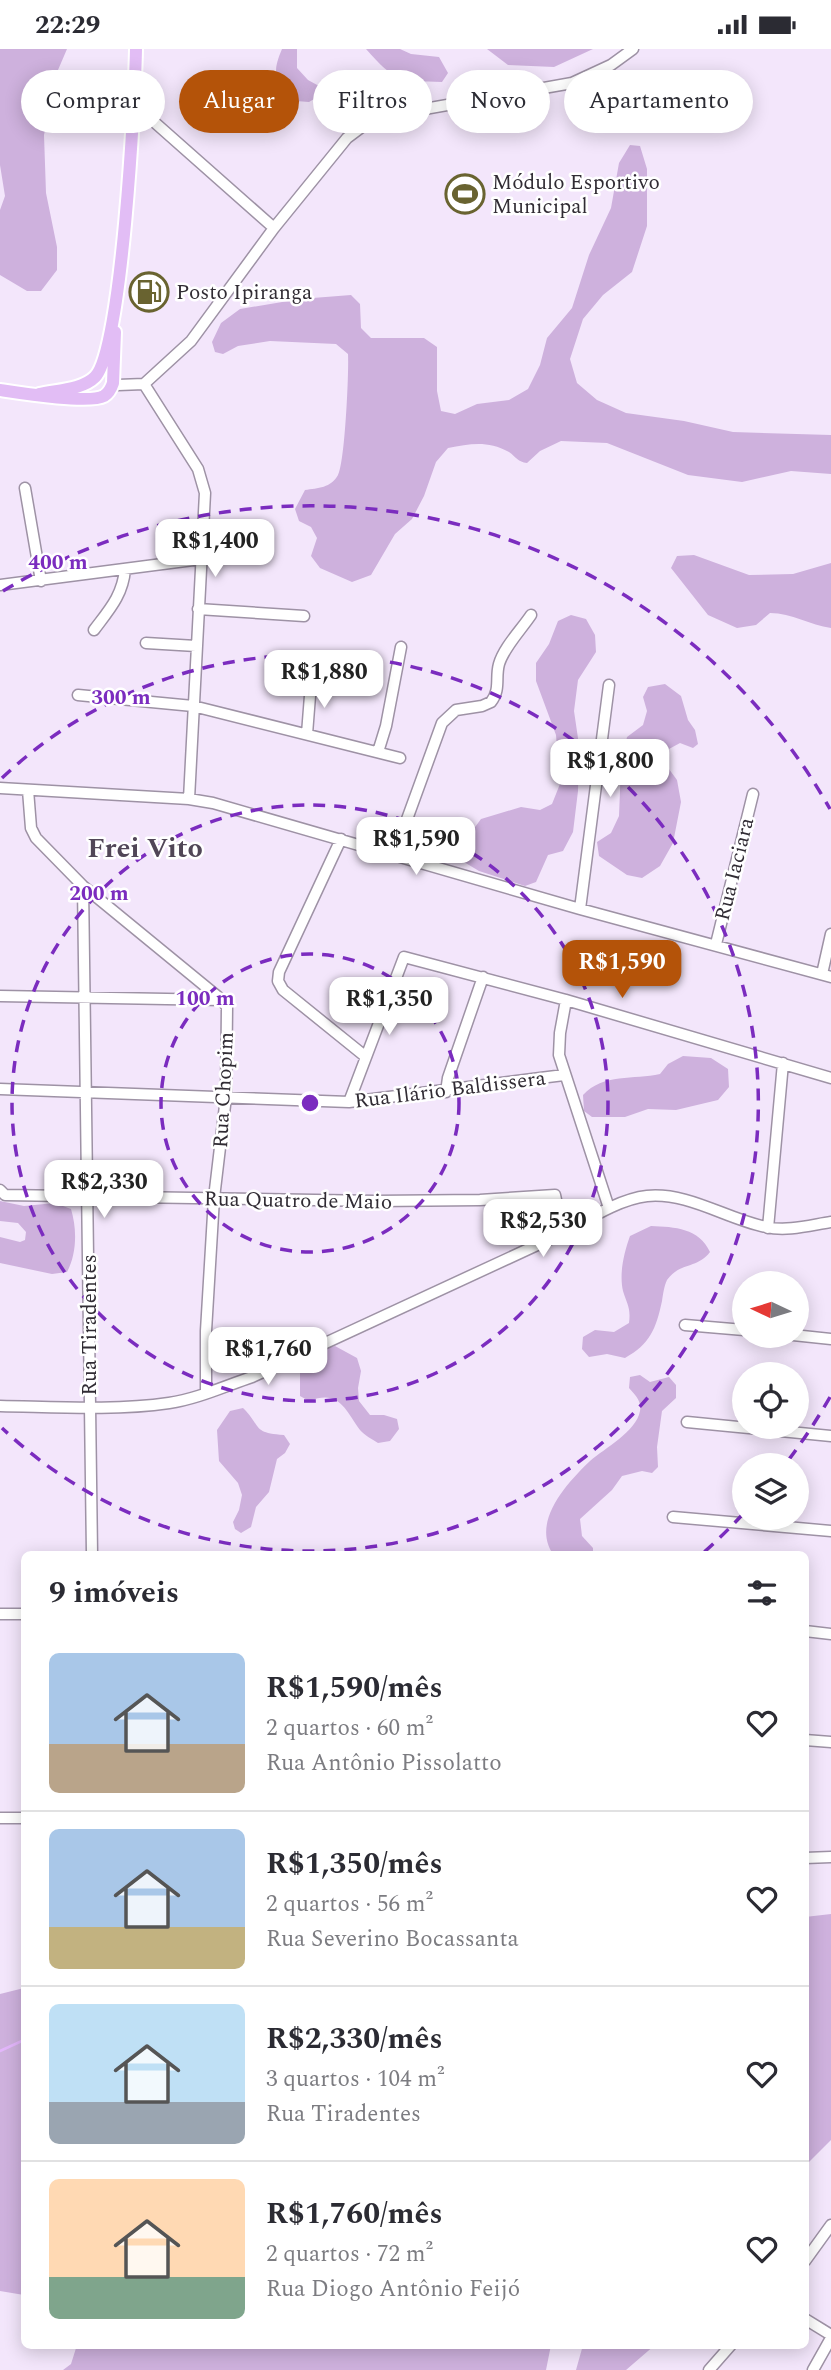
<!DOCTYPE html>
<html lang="pt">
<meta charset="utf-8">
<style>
:root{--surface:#fff;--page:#f2f2f3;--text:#2b2b33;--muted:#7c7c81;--line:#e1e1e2;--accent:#b45309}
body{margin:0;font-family:Spectral,serif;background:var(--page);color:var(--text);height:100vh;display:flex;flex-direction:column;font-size:26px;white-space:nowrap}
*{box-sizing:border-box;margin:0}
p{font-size:23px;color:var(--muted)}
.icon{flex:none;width:38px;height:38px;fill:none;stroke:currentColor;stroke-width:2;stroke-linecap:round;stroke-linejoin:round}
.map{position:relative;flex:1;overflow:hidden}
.drawer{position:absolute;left:21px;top:1502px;width:788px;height:798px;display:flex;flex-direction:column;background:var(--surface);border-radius:10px;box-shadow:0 4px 18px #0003}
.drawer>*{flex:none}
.guide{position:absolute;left:21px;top:21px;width:789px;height:63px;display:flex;gap:14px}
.needle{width:46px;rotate:274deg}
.buttons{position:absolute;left:732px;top:1222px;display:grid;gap:14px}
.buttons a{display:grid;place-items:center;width:77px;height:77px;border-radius:50%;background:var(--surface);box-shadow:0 4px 18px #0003;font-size:35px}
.price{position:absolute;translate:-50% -60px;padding:0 16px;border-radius:14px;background:#fff;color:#222;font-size:23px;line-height:46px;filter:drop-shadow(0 2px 4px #0008)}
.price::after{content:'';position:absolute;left:50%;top:42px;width:21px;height:16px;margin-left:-10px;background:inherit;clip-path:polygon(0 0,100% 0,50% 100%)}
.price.active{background:var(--accent);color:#fff}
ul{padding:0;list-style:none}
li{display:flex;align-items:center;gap:21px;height:175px;padding:0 28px}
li+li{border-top:2px solid var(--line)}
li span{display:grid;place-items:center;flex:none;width:196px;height:140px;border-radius:10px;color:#555}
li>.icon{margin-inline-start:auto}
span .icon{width:84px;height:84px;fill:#fffc;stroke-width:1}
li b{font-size:30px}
h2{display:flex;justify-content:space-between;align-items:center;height:84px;padding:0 28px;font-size:30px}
.tag{padding:0 24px;border-radius:32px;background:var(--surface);box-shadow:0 4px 18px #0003;font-size:24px;line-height:63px}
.tag.active{background:var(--accent);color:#fff}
.status{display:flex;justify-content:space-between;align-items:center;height:49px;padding:0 35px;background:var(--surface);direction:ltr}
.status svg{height:19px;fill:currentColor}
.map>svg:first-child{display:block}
</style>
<div class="status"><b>22:29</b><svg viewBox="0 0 49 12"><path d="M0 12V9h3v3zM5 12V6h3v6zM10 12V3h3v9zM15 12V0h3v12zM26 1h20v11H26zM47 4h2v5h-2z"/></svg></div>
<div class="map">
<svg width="831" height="2321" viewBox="0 0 831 2321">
<rect width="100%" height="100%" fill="#f3e6fb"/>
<path fill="#ceb1dd" d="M0,0H67L55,28L44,86L46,144L57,198V221L41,242H27L0,226V161L5,147L0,116Z
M282,0H297V19L308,31L319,37L321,46L309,53L296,52C277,31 270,28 282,0Z
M366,0H400L411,5L439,8L448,24L442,33C400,32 395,33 366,0Z
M487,0H593L554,18L508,16Z
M630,96L640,97L647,120V177L632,223L603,246L583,270L570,310L577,334L597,351L626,364L684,372L733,383L831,386V425L791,422L742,433L688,426L607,394L561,392L540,402L527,414C518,413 516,408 509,403C487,391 470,395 448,399L436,413L424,447L412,470L395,485L371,526L352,533L320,519L311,507L317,489L311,478L299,472L295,460L305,441C318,439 331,439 338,426C345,414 349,323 348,305L336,295L270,292L238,297L223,305L215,303L212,293L221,274L240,260L300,250L351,246L360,255L361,279L371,289H424L437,298V342L441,362L455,365L477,355L509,351L528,340L540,316L547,289L572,259L589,206L611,159L619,114Z
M694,506L749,526L793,525L831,514V579C810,576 792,564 770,564L756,576L737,579L708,566L671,519L677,507Z
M571,566L586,570L595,586L596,603L578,631L574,662L579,696L578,742L573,783L563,802L548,806L536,833L525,837L479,822L464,813L461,797L481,770L521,758L540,761L552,755L560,735L556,686L536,632V614L549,595L558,572Z
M665,635L681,647L688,671L695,681L698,695L693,699L680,694L669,700L666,716L677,731L681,753L673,794L660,817L642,829L627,826L599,807L597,793L611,784L619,767L621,716L627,688L643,676L647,662L643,648L648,638Z
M683,1007L711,1009L728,1020L729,1038L718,1051L676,1061L648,1060L625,1068H592L584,1062L583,1046C603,1024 634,1031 660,1025L668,1015Z
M0,1152L24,1157L55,1154L71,1160C77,1180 77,1204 67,1223L52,1225L0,1214V1188L20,1193L25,1191L26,1183L18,1174L0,1172Z
M651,1177C675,1178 699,1179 710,1203C697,1220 680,1213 667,1231C664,1237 663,1246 662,1252C656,1280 650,1295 625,1309L607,1305L589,1308L582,1300L583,1288L595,1281L614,1283L629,1274C631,1259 627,1255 623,1242C619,1224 624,1204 630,1187Z
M335,1297L357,1309L361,1322L358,1339L359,1352L370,1366H384L397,1370L399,1380L390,1392L378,1394C372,1390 364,1386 360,1381C345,1360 339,1340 309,1352L300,1347V1313L321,1300Z
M640,1326L650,1333L669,1328L676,1336V1349L662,1362L657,1398L658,1418L652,1424L642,1422L622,1427L612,1441L580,1470L582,1487L593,1499V1505H553C531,1473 567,1434 590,1412C605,1399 636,1383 640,1362C642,1352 635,1346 629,1339L630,1328Z
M243,1359C262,1378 252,1384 284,1386L290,1395L285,1404L277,1410L269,1443L256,1458L251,1478L241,1484L235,1480L233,1473L239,1461L242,1446L238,1434L219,1412L217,1381L230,1362Z
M831,1865V2091L805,2117V1868Z
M24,1939V2246L0,2242V1945Z
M77,2296H551L546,2321H63L71,2315Z
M583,2296H655L626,2321H576Z"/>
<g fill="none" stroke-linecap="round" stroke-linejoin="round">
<path stroke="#e3b6fb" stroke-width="2.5" d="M0,2002L24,1991"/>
<g stroke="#9e92a5" stroke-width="13">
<path id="minor" d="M135,56L274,179
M113,334L118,336L144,335L191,292L274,179L347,89L363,77L385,67L572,34L611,16L633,0
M144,335L198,420L205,444L189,750
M25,439L41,532
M0,536L201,510
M198,560L304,567
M94,581C109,561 123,546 125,520
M146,594L196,597
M78,646L193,657L400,709
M307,685L311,634
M378,703L386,677L401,598
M0,739L189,750L213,754L580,860L831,928
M28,741L31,779L36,789L83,837L222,951L227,958L226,1048L214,1149L206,1282V1344
M341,790L279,923L278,932L283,941L366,1008
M394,806L442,674L456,661L482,657L491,653C501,640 495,629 499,615C504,598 521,581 531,566
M83,837L92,1505
M580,860L609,636
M716,895L753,745
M822,925L831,885
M0,947L222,951
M566,951L560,984L559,1006L609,1159
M0,1040L349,1053L564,1026
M446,1043L448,1029L483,928
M349,1053L404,908L566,951L831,1029
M0,1141L5,1146L376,1152L480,1151L555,1146L563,1184
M768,1179L783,1014
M685,1276L744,1281
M793,1286L831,1290
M0,1357C56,1358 113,1362 169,1354C197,1350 225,1337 252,1328L563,1184C587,1171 619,1150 647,1147C689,1143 726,1170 766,1178C787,1183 811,1176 831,1173
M687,1373L831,1387
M673,1468L831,1482
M0,1565H24
M805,1582L831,1585
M805,1691L831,1693
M0,1769H24
M805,1809L831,1808
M805,2212L831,2176
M805,2270L831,2286
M709,2321L731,2296
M813,2321L831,2289"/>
</g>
<g stroke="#fff" stroke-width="16">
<path id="major" d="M0,341C20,344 89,355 104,347C109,344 111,340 113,334L115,283
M39,345C56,341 82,341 95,328C122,301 135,49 136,0"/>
</g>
<use href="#minor" stroke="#fff" stroke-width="10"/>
<use href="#major" stroke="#e2bdf5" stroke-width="12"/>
</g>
<g fill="none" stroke="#7b2cbf" stroke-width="3.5" stroke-dasharray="12 9">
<circle cx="310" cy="1054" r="149"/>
<circle cx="310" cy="1054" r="298"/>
<path d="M2 729A448 448 0 1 1 2 1379"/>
<path d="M830 1348A597 597 0 0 1 787 1413M743 1465A597 597 0 0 1 702 1505M3 542A597 597 0 0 1 830 760"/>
</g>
<defs>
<g id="stadium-ring" transform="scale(2.0125)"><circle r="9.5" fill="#fff" stroke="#696330" stroke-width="1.5"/><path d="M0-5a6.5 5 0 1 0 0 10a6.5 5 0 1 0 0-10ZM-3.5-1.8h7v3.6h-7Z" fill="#696330"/></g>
<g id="fuel-ring" transform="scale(2.0125)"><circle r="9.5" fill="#fff" stroke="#696330" stroke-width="1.5"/><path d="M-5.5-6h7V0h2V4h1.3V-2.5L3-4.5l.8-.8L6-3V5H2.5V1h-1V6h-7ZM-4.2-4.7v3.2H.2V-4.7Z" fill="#696330"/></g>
</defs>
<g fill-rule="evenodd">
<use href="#stadium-ring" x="465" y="145"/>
<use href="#fuel-ring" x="149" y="243"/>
</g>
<g text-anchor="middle" stroke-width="5" stroke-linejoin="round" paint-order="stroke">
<g font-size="21" fill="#312c34" stroke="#fff" text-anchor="start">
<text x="492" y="140">Módulo Esportivo<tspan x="492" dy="24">Municipal</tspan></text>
<text x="176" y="250">Posto Ipiranga</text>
</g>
<g font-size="21" fill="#312c34" stroke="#fff">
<text transform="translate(734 820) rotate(-76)" y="7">Rua Iaciara</text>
<text transform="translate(450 1040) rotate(-7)" y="7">Rua Ilário Baldissera</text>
<text transform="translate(223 1041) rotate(-87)" y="7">Rua Chopim</text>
<text transform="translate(298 1151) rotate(1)" y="7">Rua Quatro de Maio</text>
<text transform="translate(89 1276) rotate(-90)" y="7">Rua Tiradentes</text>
</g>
<g font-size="28" font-weight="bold" fill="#514657" stroke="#fff">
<text x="145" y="808">Frei Vito</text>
</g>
</g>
<circle cx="310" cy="1054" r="10" fill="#7b2cbf" stroke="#fff" stroke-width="3.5"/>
<g font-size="21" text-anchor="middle" font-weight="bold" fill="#7b2cbf" stroke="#fff" stroke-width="5" stroke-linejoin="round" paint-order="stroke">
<text x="58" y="520">400 m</text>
<text x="121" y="655">300 m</text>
<text x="99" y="851">200 m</text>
<text x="205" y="956">100 m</text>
</g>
</svg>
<div class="buttons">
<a><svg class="needle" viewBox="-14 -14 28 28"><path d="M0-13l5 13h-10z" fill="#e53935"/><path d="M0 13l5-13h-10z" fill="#7c7c81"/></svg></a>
<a><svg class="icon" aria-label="locate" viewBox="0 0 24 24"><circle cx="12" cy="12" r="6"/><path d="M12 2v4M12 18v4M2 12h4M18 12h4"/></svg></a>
<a><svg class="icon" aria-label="layers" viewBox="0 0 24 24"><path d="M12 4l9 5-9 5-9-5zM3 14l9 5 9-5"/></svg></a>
</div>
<b class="price" style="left:215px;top:530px">R$1,400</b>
<b class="price" style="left:324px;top:661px">R$1,880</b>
<b class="price" style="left:610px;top:750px">R$1,800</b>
<b class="price" style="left:416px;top:828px">R$1,590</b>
<b class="price active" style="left:622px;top:951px">R$1,590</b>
<b class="price" style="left:389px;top:988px">R$1,350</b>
<b class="price" style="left:104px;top:1171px">R$2,330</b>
<b class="price" style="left:543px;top:1210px">R$2,530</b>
<b class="price" style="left:268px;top:1338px">R$1,760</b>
<div class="guide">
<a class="tag">Comprar</a>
<a class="tag active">Alugar</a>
<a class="tag">Filtros</a>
<a class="tag">Novo</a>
<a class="tag">Apartamento</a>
</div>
<section class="drawer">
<h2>9 imóveis<svg class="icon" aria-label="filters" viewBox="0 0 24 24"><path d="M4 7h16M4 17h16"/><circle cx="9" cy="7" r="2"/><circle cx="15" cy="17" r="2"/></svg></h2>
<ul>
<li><span style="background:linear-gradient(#a9c7e8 65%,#b9a48a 0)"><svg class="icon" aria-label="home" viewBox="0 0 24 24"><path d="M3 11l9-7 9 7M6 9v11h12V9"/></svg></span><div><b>R$1,590/mês</b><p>2 quartos · 60 m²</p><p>Rua Antônio Pissolatto</p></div><svg class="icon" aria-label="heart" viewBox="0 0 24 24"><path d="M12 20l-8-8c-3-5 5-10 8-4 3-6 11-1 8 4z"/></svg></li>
<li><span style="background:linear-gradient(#a9c7e8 70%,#c2b280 0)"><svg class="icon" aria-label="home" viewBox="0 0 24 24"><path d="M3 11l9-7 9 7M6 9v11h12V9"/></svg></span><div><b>R$1,350/mês</b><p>2 quartos · 56 m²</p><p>Rua Severino Bocassanta</p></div><svg class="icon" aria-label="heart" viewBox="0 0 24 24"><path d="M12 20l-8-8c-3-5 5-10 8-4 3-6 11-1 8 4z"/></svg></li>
<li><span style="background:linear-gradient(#bfe0f5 70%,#9aa5b1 0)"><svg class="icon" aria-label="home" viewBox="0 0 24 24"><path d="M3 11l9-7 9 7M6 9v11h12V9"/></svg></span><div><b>R$2,330/mês</b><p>3 quartos · 104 m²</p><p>Rua Tiradentes</p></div><svg class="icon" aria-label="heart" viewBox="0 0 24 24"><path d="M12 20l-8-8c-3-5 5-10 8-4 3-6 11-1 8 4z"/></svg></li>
<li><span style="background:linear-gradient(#ffd9b3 70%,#7fa58c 0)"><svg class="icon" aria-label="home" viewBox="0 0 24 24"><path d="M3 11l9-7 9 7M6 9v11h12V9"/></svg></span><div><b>R$1,760/mês</b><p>2 quartos · 72 m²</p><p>Rua Diogo Antônio Feijó</p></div><svg class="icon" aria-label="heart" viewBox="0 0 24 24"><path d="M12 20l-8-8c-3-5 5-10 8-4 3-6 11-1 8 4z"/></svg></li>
</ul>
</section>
</div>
